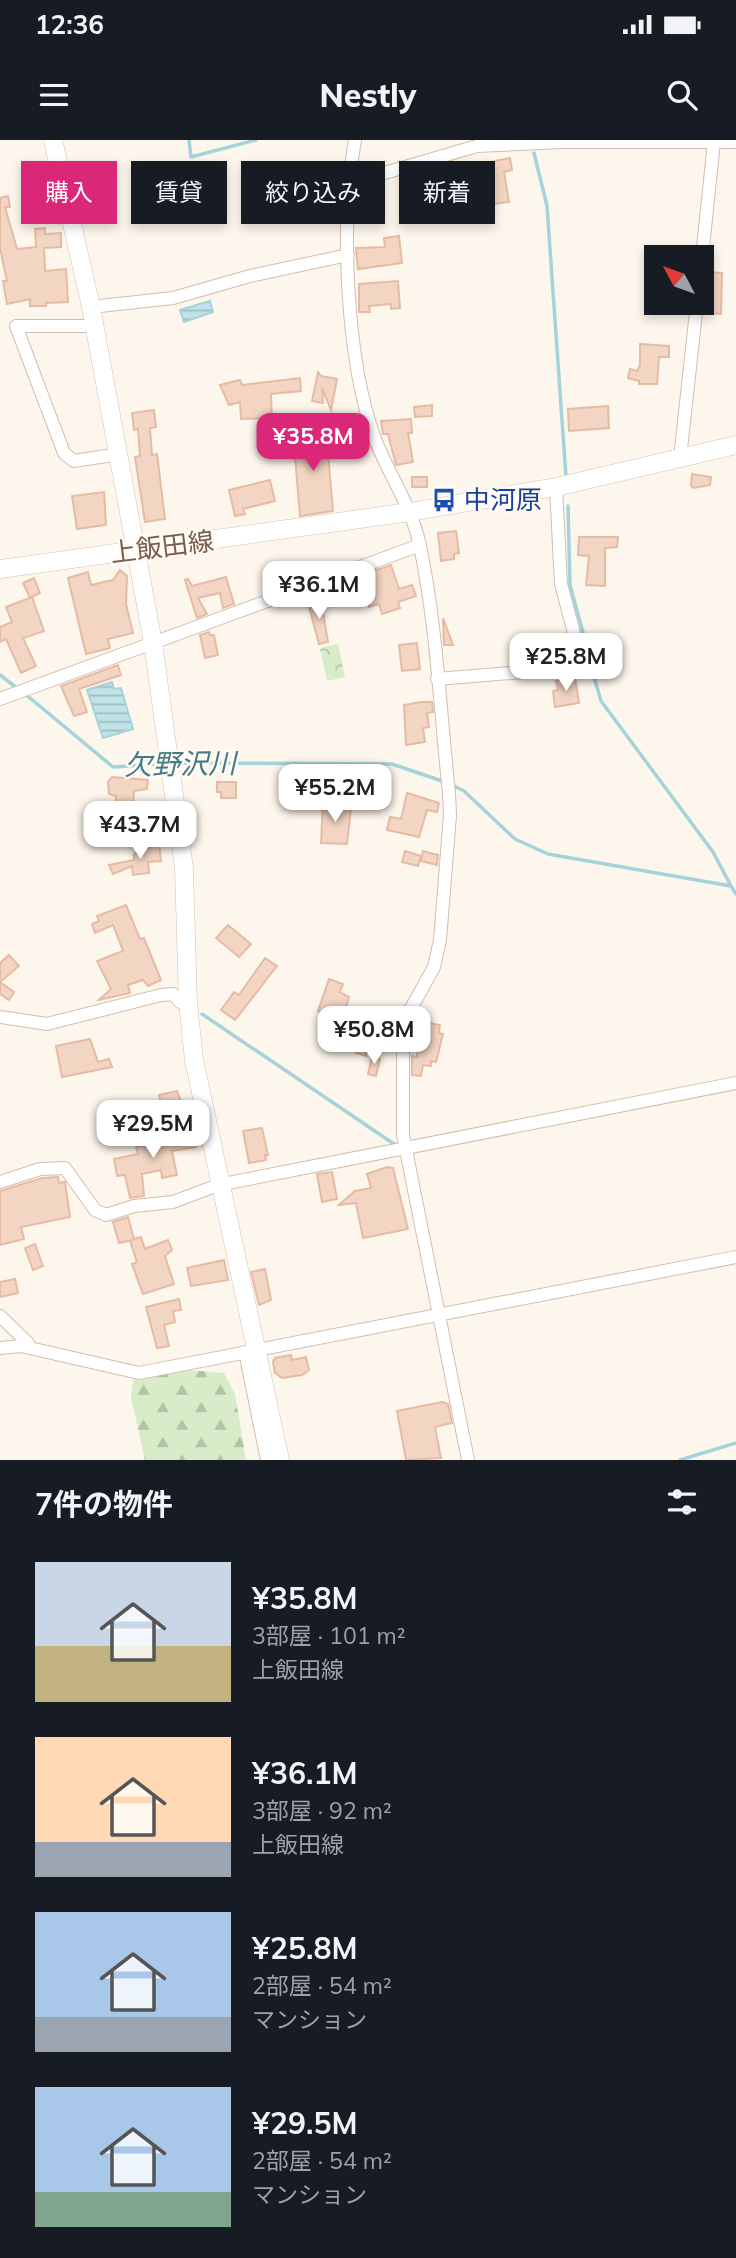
<!DOCTYPE html>
<html lang="ja">
<meta charset="utf-8">
<style>
:root{--surface:#171b24;--page:#20242c;--text:#f1f3f6;--muted:#9ea1a6;--accent:#db2777}
body{margin:0;font-family:Mulish,"Noto Sans JP",sans-serif;background:var(--page);color:var(--text);height:100vh;display:flex;flex-direction:column;font-size:26px;white-space:nowrap}
*{box-sizing:border-box;margin:0}
p{font-size:23px;color:var(--muted)}
.icon{flex:none;width:38px;height:38px;fill:none;stroke:currentColor;stroke-width:2;stroke-linecap:round;stroke-linejoin:round}
.map{position:relative;height:1320px;overflow:hidden}
.panel{display:flex;flex-direction:column;background:var(--surface);flex:1}
.panel>*{flex:none}
.hud{position:absolute;left:21px;top:21px;width:695px;height:63px;display:flex;gap:14px}
.needle{width:46px;rotate:311deg}
.fabs{position:absolute;left:644px;top:105px;display:grid;gap:14px}
.fabs a{display:grid;place-items:center;width:70px;height:70px;border-radius:0px;background:var(--surface);box-shadow:0 4px 10px #0003;font-size:35px}
.price{position:absolute;translate:-50% -60px;padding:0 16px;border-radius:14px;background:#fff;color:#222;font-size:23px;line-height:46px;filter:drop-shadow(0 2px 4px #0008)}
.price::after{content:'';position:absolute;left:50%;top:42px;width:21px;height:16px;margin-left:-10px;background:inherit;clip-path:polygon(0 0,100% 0,50% 100%)}
.price.selected{background:var(--accent);color:#fff}
ul{padding:0;list-style:none}
li{display:flex;align-items:center;gap:21px;height:175px;padding:0 35px}
li span{display:grid;place-items:center;flex:none;width:196px;height:140px;border-radius:0px;color:#555}
li>.icon{margin-inline-start:auto}
span .icon{width:84px;height:84px;fill:#fffc;stroke-width:1}
li b{font-size:30px}
h2{display:flex;justify-content:space-between;align-items:center;height:84px;padding:0 35px;font-size:30px}
.tag{padding:0 24px;border-radius:0px;background:var(--surface);box-shadow:0 4px 10px #0003;font-size:24px;line-height:63px}
.tag.selected{background:var(--accent);color:#fff}
.status{display:flex;justify-content:space-between;align-items:center;height:49px;padding:0 35px;background:var(--surface);direction:ltr}
.status svg{height:19px;fill:currentColor}
header{display:flex;justify-content:space-between;align-items:center;height:91px;padding:0 35px;background:var(--surface);font-size:32px;font-weight:800}
.map>svg:first-child{display:block}
</style>
<div class="status"><b>12:36</b><svg viewBox="0 0 49 12"><path d="M0 12V9h3v3zM5 12V6h3v6zM10 12V3h3v9zM15 12V0h3v12zM26 1h20v11H26zM47 4h2v5h-2z"/></svg></div>
<header><svg class="icon" aria-label="menu" viewBox="0 0 24 24"><path d="M4 6h16M4 12h16M4 18h16"/></svg>Nestly<svg class="icon" aria-label="search" viewBox="0 0 24 24"><circle cx="10" cy="10" r="6"/><path d="M15 15l6 6"/></svg></header>
<div class="map">
<svg width="736" height="1320" viewBox="0 0 736 1320">
<defs>
<pattern id="forest-firs" width="22" height="20" patternUnits="userSpaceOnUse" patternTransform="scale(1.75)"><rect width="22" height="20" fill="#d8ecc9"/><path d="M5 1l3.5 6h-7zM16 11l3.5 6h-7z" fill="#b4c2a5"/></pattern>
<pattern id="park-crowns" width="20" height="18" patternUnits="userSpaceOnUse" patternTransform="scale(1.75)"><rect width="20" height="18" fill="#d8ecc9"/><path d="M2 6a3 3 0 1 1 6 0M12 15a3 3 0 1 1 6 0" fill="none" stroke="#b4c2a5"/></pattern>
<pattern id="water-rules" width="6" height="5" patternUnits="userSpaceOnUse" patternTransform="scale(1.75)"><rect width="6" height="5" fill="#bfe3e8"/><path d="M0 2.5h6" fill="none" stroke="#a0bbbe"/></pattern>
</defs>
<rect width="100%" height="100%" fill="#fdf6ec"/>
<path fill="url(#forest-firs)" d="M178,1229L224,1233L235,1254L246,1320H145L131,1257L133,1240Z"/>
<path fill="url(#park-crowns)" d="M338,504L345,537L327,541L320,508Z"/>
<path fill="url(#water-rules)" stroke="#a5d3da" stroke-width="2" d="M210,161L213,172L184,182L180,170Z
M112,542L114,549L121,548L133,589L103,598L87,550Z"/>
<g fill="none" stroke-linecap="round" stroke-linejoin="round">
<path stroke="#a5d3da" stroke-width="3.5" d="M189,0L191,17L256,0
M534,13L547,66L566,337
M568,366L570,445L590,518
M0,535L18,549
M594,537L601,561L713,712L731,746
M24,553L113,627L164,624
M176,623L392,624L445,642
M452,645L464,651L515,699L548,714L731,746L736,754
M202,874L394,1004
M680,1320L736,1303"/>
</g>
<path fill="#f3d5c3" stroke="#e6bba3" stroke-width="2" d="M510,18L512,30L504,32L509,62L487,65L480,24Z
M49,45L55,59L44,65L41,60L36,63L31,55Z
M8,56L10,67H5L17,109L36,107L35,89L45,88V94L61,93V107L44,108L45,131L66,129L68,162L46,163V166H30V159L7,164L3,141H7L0,108V58Z
M399,96L402,123L358,129L356,108L385,107L384,98Z
M708,132L722,133L721,174L705,172Z
M398,141L400,168L391,169V164L369,166L370,172H359V144Z
M640,204L669,206V217H659L657,244H639V241L628,238L630,229L637,231L640,225Z
M318,232L321,236L337,239L331,270L322,248L323,263L312,261Z
M300,238L301,251L271,254L272,278L241,279L240,262L229,265L220,245L240,240L242,245Z
M432,265V276L415,277L414,267Z
M608,266L609,288L569,291L568,269Z
M154,270L156,287L150,288L152,315L157,314L165,379L145,382L135,317L140,316L138,289L134,290L132,273Z
M411,279L412,293H408L413,322L396,325L388,294H383L381,281Z
M326,290L333,371L300,376L294,305H296V293L305,292V296L306,292Z
M692,334L711,337L710,345L694,348L691,346Z
M412,337H427V347H412Z
M270,340L275,361L243,369L245,374L235,376L229,350Z
M104,352L106,385L77,389L72,356Z
M456,391L459,413L454,414V419L441,421L438,393Z
M579,397H618L617,407L605,408V446L586,445L589,416L578,415Z
M391,425L399,449L412,445L416,456L398,462L400,468L382,474L379,464L369,467L360,436Z
M120,430L127,436L126,464L133,493L108,499L110,508L86,514L68,438L88,432L91,445L113,440Z
M226,437L234,464L223,468L220,453L198,458L207,474L197,478L185,440L188,439L192,446Z
M34,438L40,453L30,458L23,443Z
M32,457L44,491L23,498L36,526L21,533L6,499L0,502V487L12,482L6,467Z
M321,460L328,502L319,504L308,463Z
M443,478L453,505H444Z
M209,492L210,495H214L218,515L205,518L200,495Z
M417,503L420,529L402,531L399,505Z
M118,525L121,535L79,549L87,572L74,576L61,546Z
M575,538L579,563L555,567L553,551L558,550L556,541Z
M421,562H432L433,572L427,573L429,587L423,588L425,602L406,605L404,565Z
M112,637L148,640L147,649L134,651L133,665H121L116,662V656L109,654L108,642Z
M328,641L379,646V657H327Z
M217,642H236V658H221V652H217Z
M407,653L439,663L437,672L427,670L419,697L387,690L390,677L401,679Z
M323,662L351,668L347,704L321,703Z
M156,682L158,699L126,702L124,691L132,690L136,685Z
M159,703L161,721L148,722L149,733L133,735L132,726L113,734L109,725L134,720V714Z
M405,711L421,716L418,726L402,722Z
M423,711L438,715L437,725L421,721Z
M126,765L140,799L144,798L161,840L148,846L143,840L128,845L130,853L99,860L111,849L97,821L123,811L113,785L95,793L92,784L99,781L97,776Z
M228,785L251,804L239,817L216,798Z
M9,815L19,826L0,842L14,852L9,860L0,854V823Z
M265,818L277,826L235,880L221,870L234,852L239,855Z
M329,839L343,844L340,852L349,857L342,879L318,871Z
M420,870L426,871L424,882L440,885L439,893L443,894L436,922L431,921V926L423,925L421,936L412,935V916L417,917L418,903L413,902L416,877Z
M365,874L375,876L366,916L356,913Z
M90,899L98,922L109,919L112,927L62,937L56,906Z
M372,917L380,919L376,936L368,934Z
M177,951L182,965L162,967L159,955Z
M182,987L184,994L193,993L196,1007L172,1011L177,1035L162,1038L161,1030L142,1034L144,1056L130,1058L125,1035L117,1036L114,1019L138,1014L136,1007L162,1001L160,992Z
M262,988L268,1015H265L266,1020L249,1023L243,991Z
M387,1027L393,1028L408,1089L363,1098L356,1063L339,1065L355,1051L371,1048L367,1034Z
M332,1032L337,1059L322,1062L317,1034Z
M58,1037L59,1043L65,1042L70,1077L21,1087L24,1099L0,1105V1051L42,1038Z
M128,1077L134,1099L141,1097L145,1109L168,1100L172,1110L165,1116L174,1144L143,1154L132,1124L137,1122L130,1101L133,1100L119,1103L113,1082Z
M35,1104L43,1126L33,1130L25,1108Z
M224,1120L228,1140L191,1146L187,1128Z
M265,1129L271,1160L259,1165L251,1132Z
M15,1139L18,1153L0,1157V1142Z
M179,1159L181,1170L173,1171L175,1182L164,1185L169,1206L157,1208L146,1167Z
M291,1215L292,1220L306,1217L309,1230L302,1235L282,1238L275,1233L273,1222L275,1218Z
M442,1262L448,1264L452,1283L435,1287L441,1318L406,1320L397,1271Z"/>
<g fill="none" stroke-linecap="round" stroke-linejoin="round">
<g stroke="#d1beb0" stroke-width="14">
<path id="street" d="M355,0C340,82 346,220 375,299C389,335 412,367 420,406C437,487 440,571 449,653L450,675L440,800L434,827L408,874L403,913V995L468,1320
M347,44L477,6L561,2H736
M702,117L714,2
M91,167L173,158L250,136L348,115
M94,186H16L64,313L74,321L119,314
M681,309L697,163
M437,539L583,527L561,444L556,347
M0,559L420,405
M0,877L47,884L161,855L173,854L180,862L188,863
M0,1042L40,1029L65,1028L95,1070L106,1075L134,1066L173,1062L218,1045L736,943
M0,1176L28,1203L27,1207
M0,1208L21,1206L139,1233L736,1117
M245,1212L267,1320"/>
</g>
<g stroke="#d6c0b0" stroke-width="19">
<path id="secondary" d="M53,0L91,167L153,503L184,728L188,863L194,920L280,1320
M0,429L410,372L556,347L736,305"/>
</g>
<use href="#street" stroke="#fff" stroke-width="12"/>
<use href="#secondary" stroke="#fff" stroke-width="18"/>
</g>
<defs>
<g id="bus-bare" transform="scale(1.89)"><path d="M-5-6H5V4H4V6H2V4H-2V6H-4V4H-5ZM-3.5-4V0h7V-4ZM-3.5 1.2v1.5H-2V1.2ZM2 1.2v1.5H3.5V1.2Z" fill="#1a4fb4" stroke="#fffaf3" stroke-width="2.5" paint-order="stroke"/></g>
</defs>
<g fill-rule="evenodd">
<use href="#bus-bare" x="444" y="360"/>
</g>
<g text-anchor="middle" stroke-width="5" stroke-linejoin="round" paint-order="stroke">
<g font-size="26" fill="#164399" stroke="#fffaf3" text-anchor="start">
<text x="464" y="369">中河原</text>
</g>
<g font-size="26" fill="#7a5c4d" stroke="#fffaf3">
<text transform="translate(162 407) rotate(-7)" y="9">上飯田線</text>
</g>
<g font-size="28" font-style="italic" fill="#437c86" stroke="#fffaf3">
<text transform="translate(180 624) rotate(-1)" y="10">欠野沢川</text>
</g>
</g>
</svg>
<div class="fabs">
<a><svg class="needle" viewBox="-14 -14 28 28"><path d="M0-13l5 13h-10z" fill="#e53935"/><path d="M0 13l5-13h-10z" fill="#9ea1a6"/></svg></a>
</div>
<b class="price selected" style="left:313px;top:333px">¥35.8M</b>
<b class="price" style="left:319px;top:481px">¥36.1M</b>
<b class="price" style="left:566px;top:553px">¥25.8M</b>
<b class="price" style="left:335px;top:684px">¥55.2M</b>
<b class="price" style="left:140px;top:721px">¥43.7M</b>
<b class="price" style="left:374px;top:926px">¥50.8M</b>
<b class="price" style="left:153px;top:1020px">¥29.5M</b>
<div class="hud">
<a class="tag selected">購入</a>
<a class="tag">賃貸</a>
<a class="tag">絞り込み</a>
<a class="tag">新着</a>
</div>
</div>
<section class="panel">
<h2>7件の物件<svg class="icon" aria-label="filters" viewBox="0 0 24 24"><path d="M4 7h16M4 17h16"/><circle cx="9" cy="7" r="2"/><circle cx="15" cy="17" r="2"/></svg></h2>
<ul>
<li><span style="background:linear-gradient(#c9d6e8 60%,#c2b280 0)"><svg class="icon" aria-label="home" viewBox="0 0 24 24"><path d="M3 11l9-7 9 7M6 9v11h12V9"/></svg></span><div><b>¥35.8M</b><p>3部屋 · 101 m²</p><p>上飯田線</p></div></li>
<li><span style="background:linear-gradient(#ffd9b3 75%,#9aa5b1 0)"><svg class="icon" aria-label="home" viewBox="0 0 24 24"><path d="M3 11l9-7 9 7M6 9v11h12V9"/></svg></span><div><b>¥36.1M</b><p>3部屋 · 92 m²</p><p>上飯田線</p></div></li>
<li><span style="background:linear-gradient(#a9c7e8 75%,#9aa5b1 0)"><svg class="icon" aria-label="home" viewBox="0 0 24 24"><path d="M3 11l9-7 9 7M6 9v11h12V9"/></svg></span><div><b>¥25.8M</b><p>2部屋 · 54 m²</p><p>マンション</p></div></li>
<li><span style="background:linear-gradient(#a9c7e8 75%,#7fa58c 0)"><svg class="icon" aria-label="home" viewBox="0 0 24 24"><path d="M3 11l9-7 9 7M6 9v11h12V9"/></svg></span><div><b>¥29.5M</b><p>2部屋 · 54 m²</p><p>マンション</p></div></li>
</ul>
</section>
